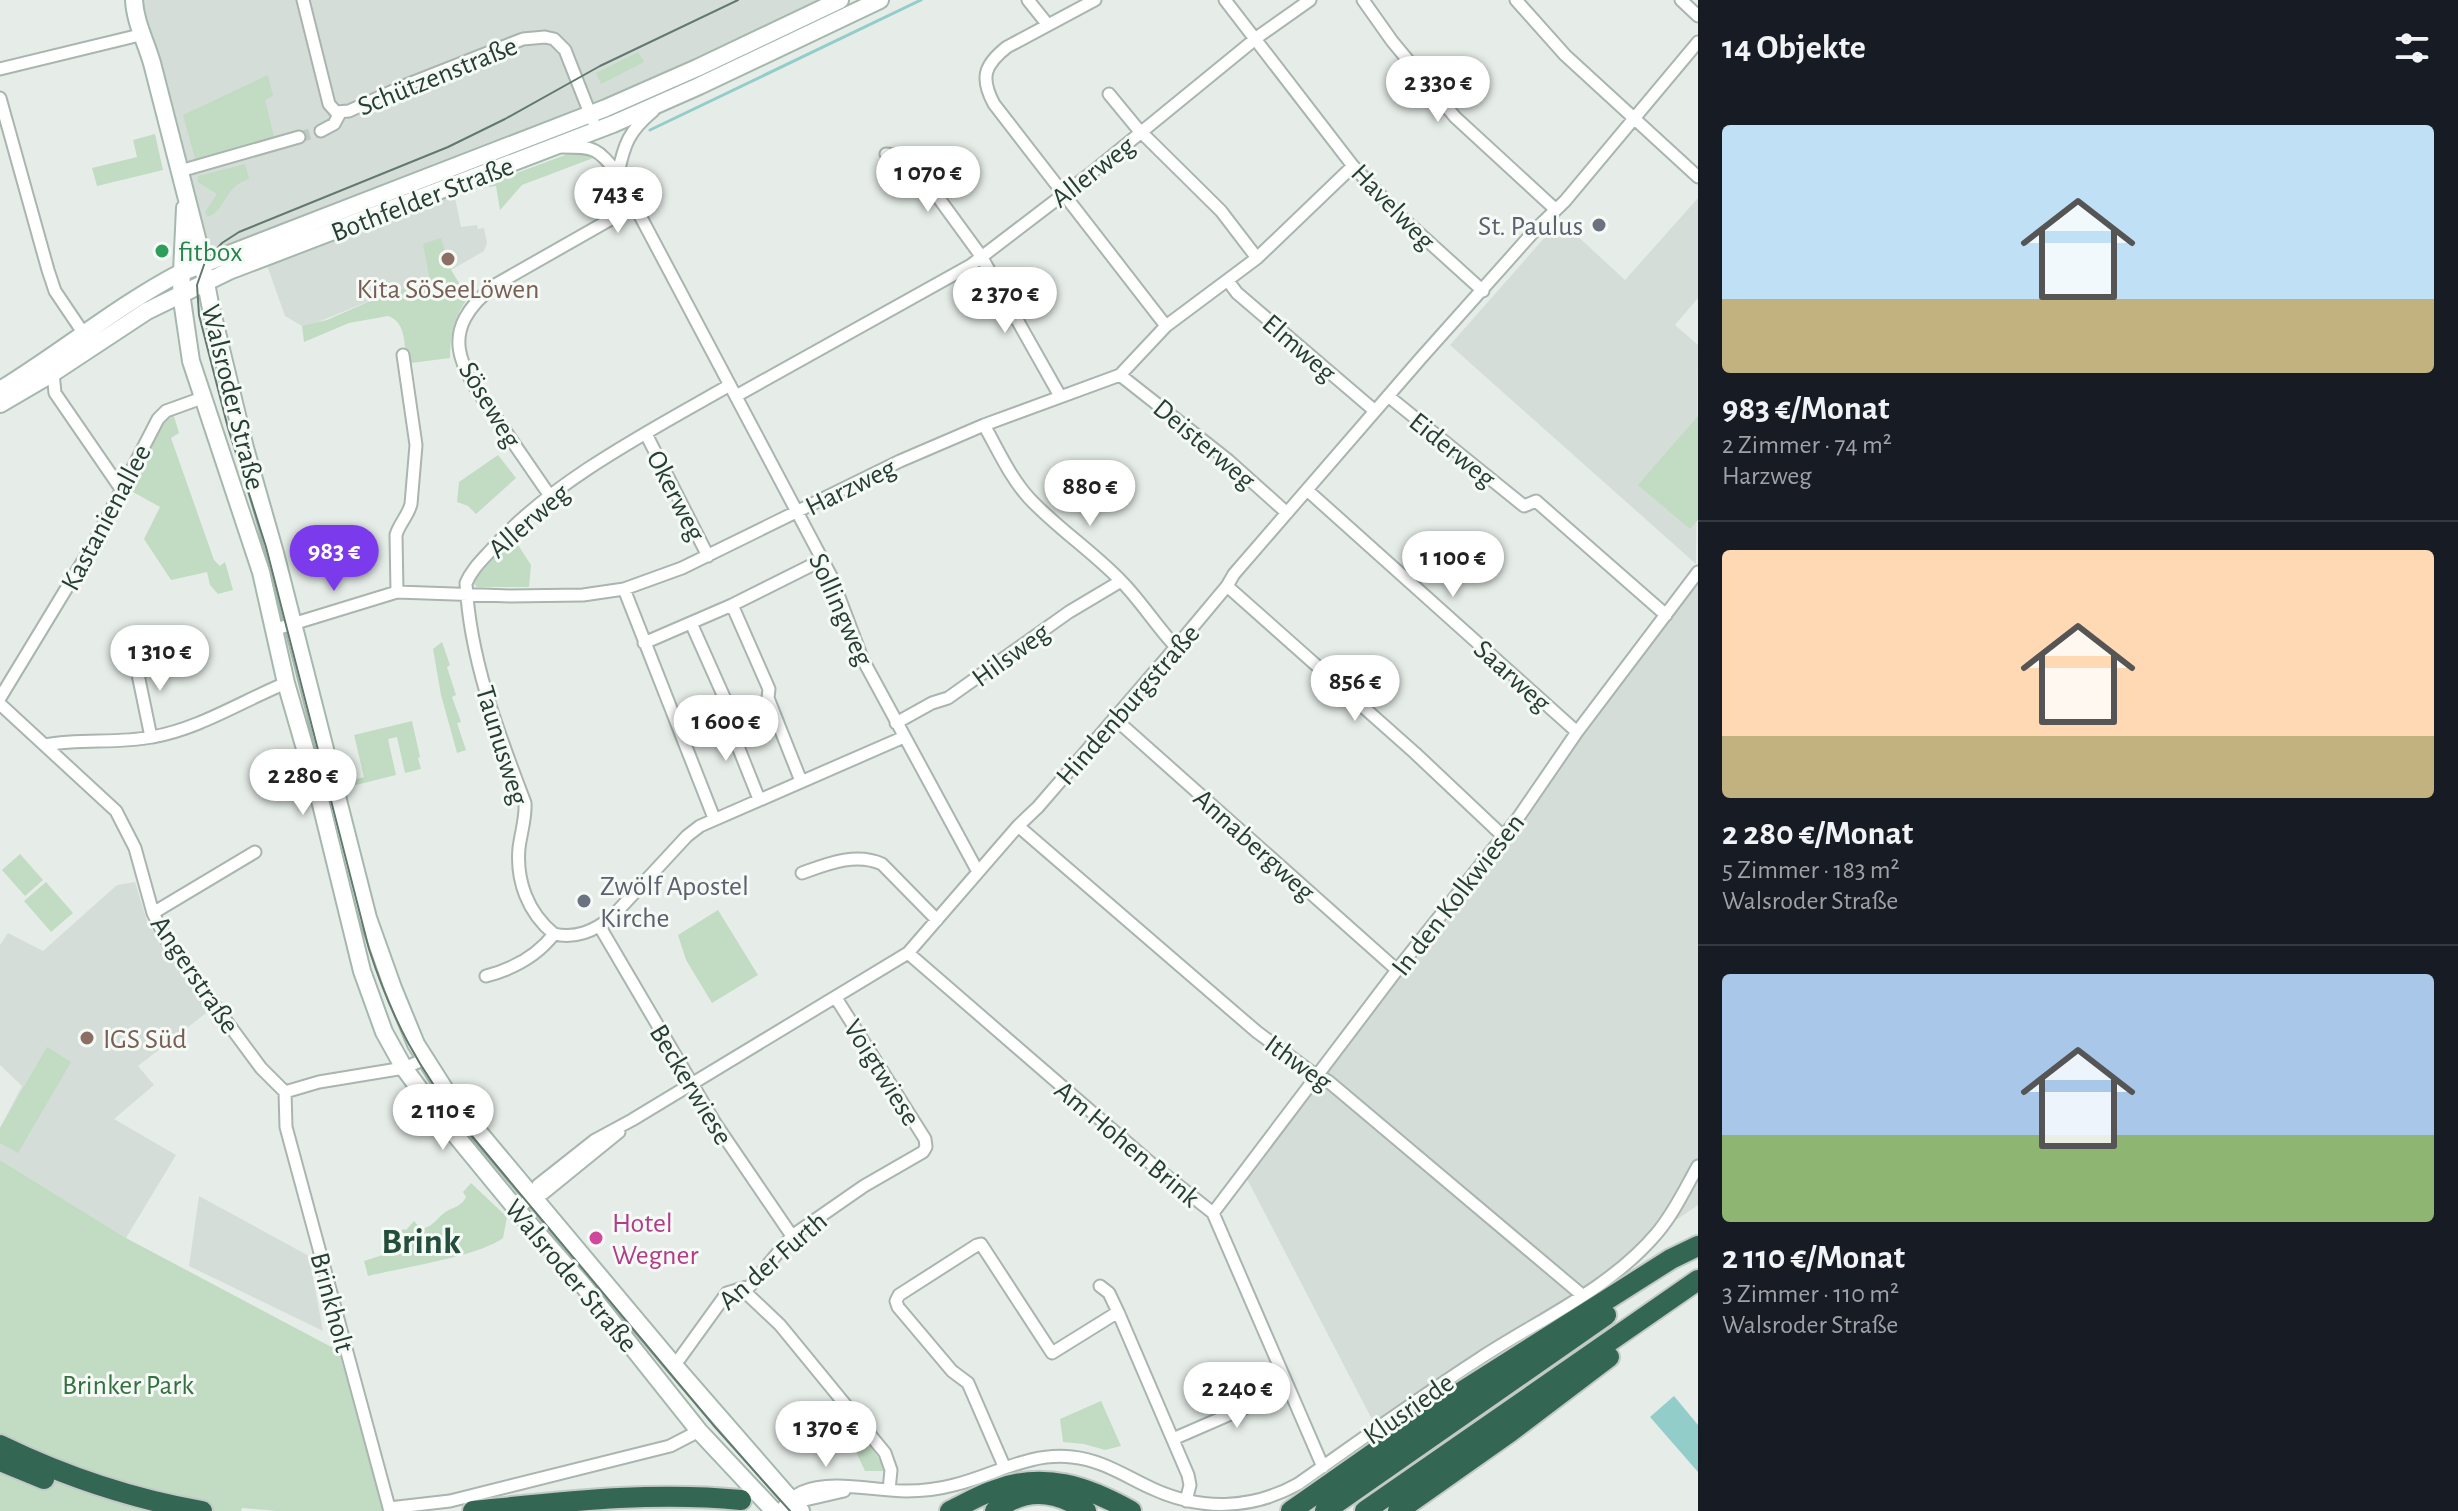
<!DOCTYPE html>
<html lang="de">
<meta charset="utf-8">
<style>
:root{--surface:#171b24;--page:#20242c;--text:#f1f3f6;--muted:#9ea1a6;--line:#363941;--accent:#7c3aed}
body{margin:0;font-family:"Alegreya Sans",sans-serif;background:var(--page);color:var(--text);height:100vh;display:flex;flex-direction:column;font-size:30px;white-space:nowrap}
*{box-sizing:border-box;margin:0}
p{font-size:26px;color:var(--muted)}
.icon{flex:none;width:44px;height:44px;fill:none;stroke:currentColor;stroke-width:2;stroke-linecap:round;stroke-linejoin:round}
.map{position:relative;flex:1;overflow:hidden}
.panel{display:flex;flex-direction:column;background:var(--surface);width:760px}
.panel>*{flex:none}
.price{position:absolute;translate:-50% -68px;padding:0 18px;border-radius:28px;background:#fff;color:#222;font-size:26px;line-height:52px;filter:drop-shadow(0 2px 4px #0008)}
.price::after{content:'';position:absolute;left:50%;top:48px;width:24px;height:18px;margin-left:-12px;background:inherit;clip-path:polygon(0 0,100% 0,50% 100%)}
.price.selected{background:var(--accent);color:#fff}
ul{padding:0;list-style:none}
li{display:grid;align-content:center;gap:16px;height:424px;padding:0 24px}
li+li{border-top:2px solid var(--line)}
li span{display:grid;place-items:center;height:248px;border-radius:8px;color:#555}
li>.icon{margin-inline-start:auto}
span .icon{width:144px;height:144px;fill:#fffc;stroke-width:1}
li b{font-size:34px}
h2{display:flex;justify-content:space-between;align-items:center;height:96px;padding:0 24px;font-size:34px}
main{display:flex;flex:1;min-height:0}
.map>svg:first-child{display:block}
</style>
<main>
<div class="map">
<svg width="1698" height="1511" viewBox="0 0 1698 1511">
<rect width="100%" height="100%" fill="#e6ede8"/>
<path fill="#d4ddd7" d="M136,0H840L697,68L202,264Z
M453,188L461,227L477,225L478,229L484,228L487,243L484,251L451,270L468,298L431,281L386,294L311,325L302,326L285,316L264,257Z
M1698,198V298L1675,325L1698,345L1696,564L1450,345L1560,220L1625,280Z
M1698,572V1205L1656,1234L1641,1250L1377,1429L1244,1173Z
M135,882L147,921L160,943L210,1010L138,1066L154,1085L114,1119L176,1155L126,1238L0,1160V1128L22,1086L0,1065V945L8,933L43,951L117,885Z
M199,1196L309,1256L323,1331L189,1266Z"/>
<path fill="#c1dcc3" d="M638,52L644,62L601,84L596,73Z
M268,75L273,96L265,100L274,137L195,159L183,115Z
M155,134L163,170L97,186L92,168L137,157L133,140Z
M576,151H587L596,157L522,185L500,210L496,186L468,190L454,194V191L486,179L503,178Z
M245,164L249,179C223,187 227,209 208,217L205,212L217,194L198,182V176Z
M441,238L451,270L468,298C454,316 450,335 450,358L411,363L406,359C404,343 406,322 388,316L349,323L304,342L302,326L327,320L386,294L430,281L423,244Z
M173,413L179,433L171,438L214,560L220,566L225,562L233,590L218,594L210,585L207,572L171,580L144,539L160,507L133,492L163,419Z
M1698,416V520L1690,529L1638,485Z
M498,455L516,478L476,514L468,506L457,502L459,482Z
M511,534L531,565L529,587H477L474,584L475,576Z
M442,642L450,665L447,667L456,695L452,697L461,722L457,723L466,750L457,753L441,695L433,649Z
M412,721L420,757L418,758L421,769L405,773L397,737L388,739L396,775L348,787L347,782L364,777L354,735Z
M20,854L43,880L25,896L2,870Z
M46,882L73,913L51,932L24,901Z
M718,910L758,975L712,1003L686,960L678,935Z
M47,1047L71,1062L18,1153L0,1143V1128Z
M0,1160L126,1238L339,1351L383,1511H276L242,1508L241,1511H0Z
M471,1183L507,1217L503,1238C480,1256 400,1268 368,1276L364,1261L392,1252L384,1229L391,1237L404,1229L406,1230L414,1221L421,1229C435,1226 436,1218 447,1211C454,1207 462,1206 466,1197L463,1192Z
M1101,1401L1121,1446L1105,1450L1084,1444L1063,1442L1060,1419Z
M864,1444L869,1445L885,1467L884,1471H865L857,1454L859,1447Z"/>
<path fill="#93cdca" d="M1674,1396L1698,1425V1472L1650,1417Z"/>
<g fill="none" stroke-linecap="round" stroke-linejoin="round">
<path stroke="#93cdca" stroke-width="3" d="M650,130L921,0"/>
<path stroke="#c0cac4" stroke-width="11" stroke-dasharray="11 5.5" stroke-linecap="butt" d="M299,137L321,131"/>
<g stroke="#a9b5ae" stroke-width="15">
<path id="street" d="M303,0L329,104L336,112L349,111L406,85L523,39L545,37L554,39L565,50L593,121
M1028,0L1048,25
M1095,0L1007,47C984,65 980,78 994,104L1166,326
M1225,0L1353,166L1398,214L1483,291
M1363,0L1392,41L1455,117L1555,209
M1516,0L1565,55L1698,177
M1681,0L1698,16
M0,69L144,34
M1109,94L1137,128L1221,211L1257,258
M0,98L48,270L55,291L84,334
M321,131L334,124L340,113
M562,147C596,147 597,148 618,174L831,576L862,658L978,872
M886,154L908,156L981,256L1060,396
M180,171L299,137
M618,174C624,144 629,131 653,111
M1228,281L1237,293L1375,411
M53,373L55,393L121,489
M1120,375L1229,461L1287,513
M736,396L971,265L1090,174L1259,36L1310,0
M1388,396L1524,506L1536,501L1666,615
M984,425C998,450 1010,477 1029,498C1057,528 1092,551 1121,581C1141,601 1156,626 1176,647
M646,434L708,556
M1307,490L1577,732
M550,496C532,470 514,444 497,419C461,368 434,333 495,285L634,206
M1227,586L1415,753L1504,837
M624,589L714,818
M397,592L396,535C399,524 408,516 411,504L416,445L403,355
M732,605L769,689L768,698L801,781
M691,623L728,706L725,714L759,799
M273,630L397,592L510,596L583,595L624,589L682,568L900,461L984,425L1120,375L1166,326L1257,258L1353,166
M644,643L732,605L822,560
M134,655L151,737
M0,698L94,543L158,419L166,411L202,398
M0,704L116,811L135,848L153,913L167,941L261,1068L285,1092
M1114,718L1397,970
M896,723L932,703L948,698L1069,612L1121,581
M45,745C81,738 117,744 152,737C199,729 242,701 286,683
M1018,826L1257,1032L1310,1071L1328,1081L1582,1295
M802,873C827,864 856,852 882,864L937,920
M153,913L255,852
M600,927L715,1123L792,1236
M554,934C528,913 516,881 519,848C521,832 526,818 525,803C498,732 470,660 466,583C472,569 482,560 492,549C550,482 653,429 730,385
M908,953L1154,1166L1213,1213L1323,1467
M486,976C513,969 537,956 554,934C576,939 594,931 612,917L687,836L700,826L904,737
M285,1092L286,1127L390,1511
M285,1092L319,1082L404,1068L425,1059
M534,1195L544,1193L619,1132
M517,1210L534,1195L538,1185L595,1140L632,1120L908,953L1018,826L1038,807L1176,647L1227,586L1234,574L1421,358L1537,228L1565,201L1698,42
M1213,1213L1397,970L1518,818L1577,732L1698,572
M1100,1286L1109,1293L1118,1312L1188,1475L1190,1485L1186,1501
M742,1289L780,1325L885,1453L891,1470L889,1490
M673,1364L680,1358L727,1293L750,1286L792,1236L864,1186L923,1152L926,1147L925,1139L836,998
M1173,1439L1288,1389
M1004,1466L968,1383L952,1371L898,1307L896,1301L899,1295L977,1245L981,1244L1052,1353L1118,1312
M791,1506L805,1500L844,1491
M389,1508L450,1501L670,1446L699,1431
M779,1511C786,1504 793,1496 802,1492C831,1479 875,1491 906,1491C922,1491 939,1489 954,1485C995,1475 1029,1452 1072,1457C1102,1460 1125,1476 1151,1488C1200,1511 1251,1510 1298,1484C1358,1442 1417,1399 1479,1359C1538,1320 1610,1289 1657,1233C1674,1213 1685,1189 1698,1166"/>
</g>
<g stroke="#a5b8ae" stroke-width="20">
<path id="secondary" d="M134,0C135,22 146,42 152,63L199,246L210,304L245,448L275,553L368,918L393,988L416,1044L451,1099L673,1364L801,1511
M185,208L181,293L191,361L261,572L286,683L321,804L362,971L384,1032L404,1068L434,1109L517,1210L582,1284L699,1431L774,1511
M0,390C61,353 117,306 180,273L606,108L697,68L840,0
M0,404L53,373L147,311L229,271L613,124L699,86L880,0"/>
</g>
<g stroke="#c2c9c6" stroke-width="24">
<path id="highway" d="M0,1445C64,1476 132,1499 202,1511
M0,1461L44,1479
M473,1511C562,1502 651,1491 741,1500
M950,1511C965,1504 979,1495 995,1490C1044,1471 1088,1487 1131,1511
M995,1511C1024,1487 1056,1490 1086,1511
M1291,1511L1458,1394L1671,1259L1698,1246
M1325,1511L1606,1315
M1365,1511L1698,1280
M1398,1511L1510,1432L1609,1357"/>
</g>
<use href="#street" stroke="#fff" stroke-width="11"/>
<use href="#secondary" stroke="#fff" stroke-width="16"/>
<use href="#highway" stroke="#346753" stroke-width="20"/>
<path stroke="#61796e" stroke-width="2" d="M738,0L600,66L505,119L448,147L239,232L222,243L205,262L197,285L199,315L228,428L266,547L369,949C392,1020 419,1070 466,1129L715,1427L790,1511"/>
</g>
<g fill="#6b7280" stroke="#f6faf7" stroke-width="3">
<circle cx="1599" cy="225" r="8"/>
<circle cx="584" cy="901" r="8"/>
</g>
<circle fill="#2e9e5b" stroke="#f6faf7" stroke-width="3" cx="162" cy="251" r="8"/>
<g fill="#8d6e63" stroke="#f6faf7" stroke-width="3">
<circle cx="448" cy="259" r="8"/>
<circle cx="87" cy="1038" r="8"/>
</g>
<circle fill="#d1479c" stroke="#f6faf7" stroke-width="3" cx="596" cy="1238" r="8"/>
<g text-anchor="middle" stroke-width="6" stroke-linejoin="round" paint-order="stroke">
<g font-size="28" fill="#263e33" stroke="#f6faf7">
<text transform="translate(437 75) rotate(-22)" y="10">Schützenstraße</text>
<text transform="translate(1092 171) rotate(-38)" y="10">Allerweg</text>
<text transform="translate(422 198) rotate(-21)" y="10">Bothfelder Straße</text>
<text transform="translate(1394 206) rotate(46)" y="10">Havelweg</text>
<text transform="translate(1300 347) rotate(41)" y="10">Elmweg</text>
<text transform="translate(234 397) rotate(76)" y="10">Walsroder Straße</text>
<text transform="translate(491 404) rotate(59)" y="10">Söseweg</text>
<text transform="translate(1205 443) rotate(40)" y="10">Deisterweg</text>
<text transform="translate(1453 449) rotate(39)" y="10">Eiderweg</text>
<text transform="translate(850 486) rotate(-26)" y="10">Harzweg</text>
<text transform="translate(677 495) rotate(63)" y="10">Okerweg</text>
<text transform="translate(105 517) rotate(-62)" y="10">Kastanienallee</text>
<text transform="translate(528 520) rotate(-41)" y="10">Allerweg</text>
<text transform="translate(842 609) rotate(66)" y="10">Sollingweg</text>
<text transform="translate(1010 654) rotate(-36)" y="10">Hilsweg</text>
<text transform="translate(1513 675) rotate(42)" y="10">Saarweg</text>
<text transform="translate(1127 704) rotate(-49)" y="10">Hindenburgstraße</text>
<text transform="translate(503 745) rotate(73)" y="10">Taunusweg</text>
<text transform="translate(1255 844) rotate(42)" y="10">Annabergweg</text>
<text transform="translate(1457 894) rotate(-52)" y="10">In den Kolkwiesen</text>
<text transform="translate(196 974) rotate(56)" y="10">Angerstraße</text>
<text transform="translate(1299 1062) rotate(36)" y="10">Ithweg</text>
<text transform="translate(883 1072) rotate(58)" y="10">Voigtwiese</text>
<text transform="translate(692 1084) rotate(59)" y="10">Beckerwiese</text>
<text transform="translate(1128 1143) rotate(40)" y="10">Am Hohen Brink</text>
<text transform="translate(772 1260) rotate(-41)" y="10">An der Furth</text>
<text transform="translate(572 1275) rotate(50)" y="10">Walsroder Straße</text>
<text transform="translate(333 1302) rotate(75)" y="10">Brinkholt</text>
<text transform="translate(1408 1408) rotate(-35)" y="10">Klusriede</text>
</g>
<g font-size="28" fill="#5b616d" stroke="#f6faf7" text-anchor="end">
<text x="1583" y="235">St. Paulus</text>
<text x="600" y="895" text-anchor="start">Zwölf Apostel<tspan x="600" dy="32">Kirche</tspan></text>
</g>
<g font-size="28" fill="#27864d" stroke="#f6faf7" text-anchor="start">
<text x="178" y="261">fitbox</text>
</g>
<g font-size="28" fill="#785e54" stroke="#f6faf7">
<text x="448" y="298">Kita SöSeeLöwen</text>
<text x="103" y="1048" text-anchor="start">IGS Süd</text>
</g>
<g font-size="28" fill="#b23c85" stroke="#f6faf7" text-anchor="start">
<text x="612" y="1232">Hotel<tspan x="612" dy="32">Wegner</tspan></text>
</g>
<g font-size="28" fill="#34713f" stroke="#f6faf7">
<text x="128" y="1394">Brinker Park</text>
</g>
<g font-size="36" font-weight="bold" fill="#234e3b" stroke="#f6faf7">
<text x="421" y="1253">Brink</text>
</g>
</g>
</svg>
<b class="price" style="left:1438px;top:124px">2 330 €</b>
<b class="price" style="left:928px;top:214px">1 070 €</b>
<b class="price" style="left:618px;top:235px">743 €</b>
<b class="price" style="left:1005px;top:335px">2 370 €</b>
<b class="price" style="left:1090px;top:528px">880 €</b>
<b class="price selected" style="left:334px;top:593px">983 €</b>
<b class="price" style="left:1453px;top:599px">1 100 €</b>
<b class="price" style="left:160px;top:693px">1 310 €</b>
<b class="price" style="left:1355px;top:723px">856 €</b>
<b class="price" style="left:726px;top:763px">1 600 €</b>
<b class="price" style="left:303px;top:817px">2 280 €</b>
<b class="price" style="left:443px;top:1152px">2 110 €</b>
<b class="price" style="left:1237px;top:1430px">2 240 €</b>
<b class="price" style="left:826px;top:1469px">1 370 €</b>
</div>
<section class="panel">
<h2>14 Objekte<svg class="icon" aria-label="filters" viewBox="0 0 24 24"><path d="M4 7h16M4 17h16"/><circle cx="9" cy="7" r="2"/><circle cx="15" cy="17" r="2"/></svg></h2>
<ul>
<li><span style="background:linear-gradient(#bfe0f5 70%,#c2b280 0)"><svg class="icon" aria-label="home" viewBox="0 0 24 24"><path d="M3 11l9-7 9 7M6 9v11h12V9"/></svg></span><div><b>983 €/Monat</b><p>2 Zimmer · 74 m²</p><p>Harzweg</p></div></li>
<li><span style="background:linear-gradient(#ffd9b3 75%,#c2b280 0)"><svg class="icon" aria-label="home" viewBox="0 0 24 24"><path d="M3 11l9-7 9 7M6 9v11h12V9"/></svg></span><div><b>2 280 €/Monat</b><p>5 Zimmer · 183 m²</p><p>Walsroder Straße</p></div></li>
<li><span style="background:linear-gradient(#a9c7e8 65%,#8fb573 0)"><svg class="icon" aria-label="home" viewBox="0 0 24 24"><path d="M3 11l9-7 9 7M6 9v11h12V9"/></svg></span><div><b>2 110 €/Monat</b><p>3 Zimmer · 110 m²</p><p>Walsroder Straße</p></div></li>
</ul>
</section>
</main>
